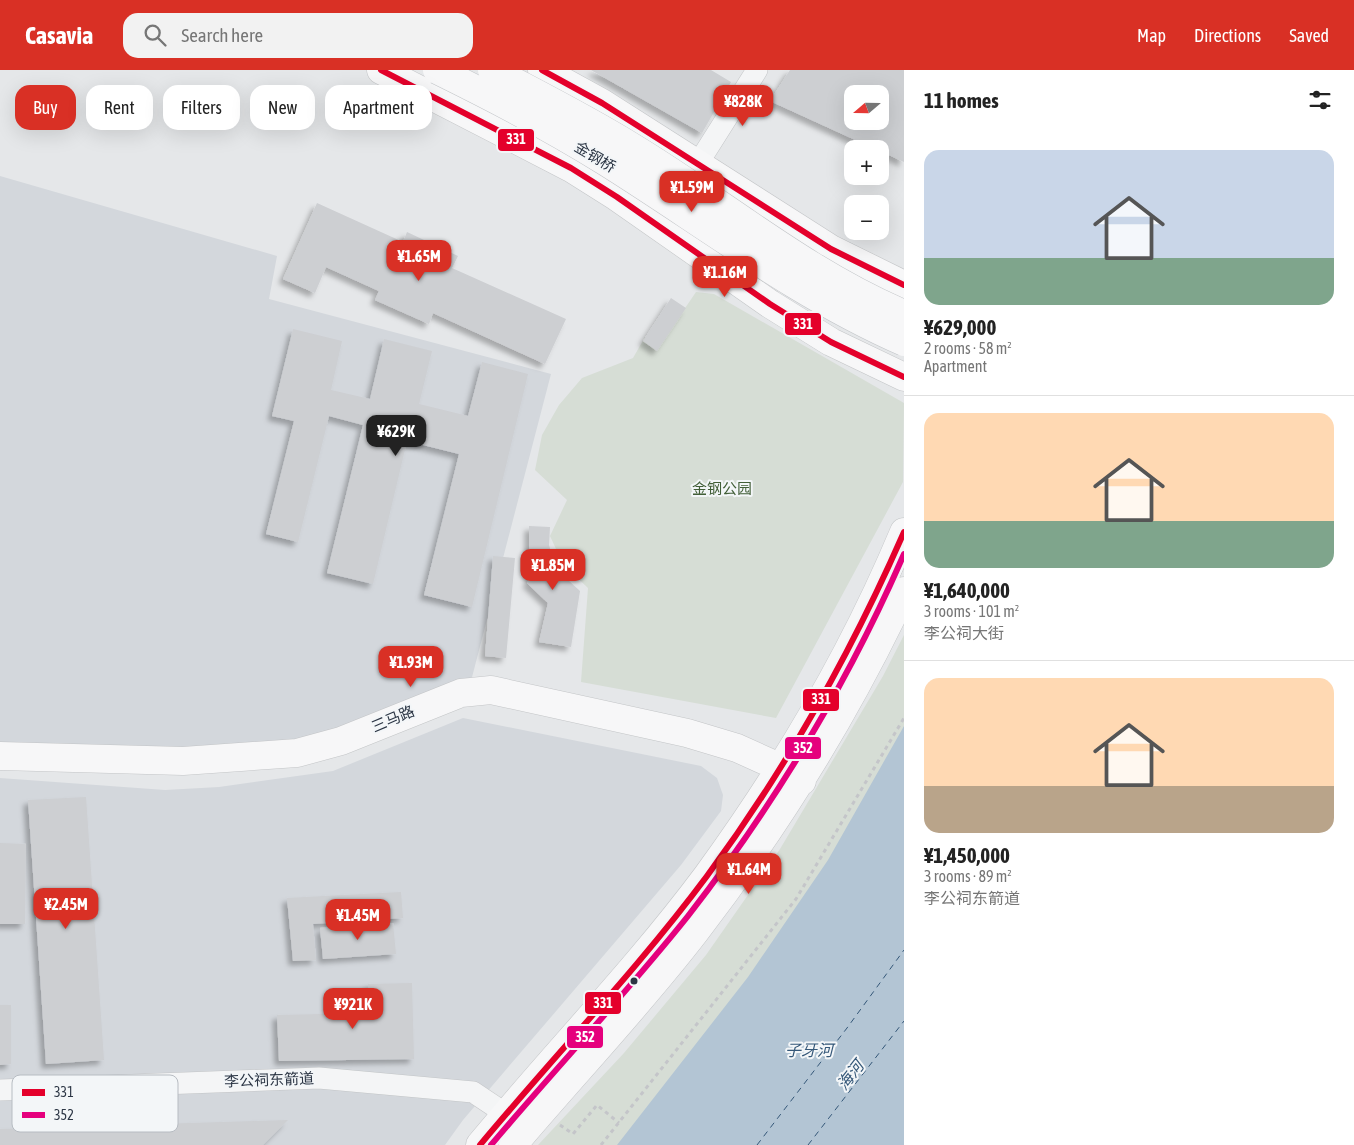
<!DOCTYPE html>
<meta charset="utf-8">
<style>
:root{--surface:#fff;--page:#f2f2f2;--text:#222;--muted:#767676;--line:#e0e0e0;--accent:#d93025}
body{margin:0;font-family:"Asap Condensed","Noto Sans SC",sans-serif;background:var(--page);color:var(--text);height:100vh;display:flex;flex-direction:column;font-size:19px;white-space:nowrap}
*{box-sizing:border-box;margin:0}
p{font-size:16px;color:var(--muted)}
.icon{flex:none;width:28px;height:28px;fill:none;stroke:currentColor;stroke-width:2;stroke-linecap:round;stroke-linejoin:round}
.map{position:relative;flex:1;overflow:hidden}
.sheet{display:flex;flex-direction:column;background:var(--surface);width:450px}
.sheet>*{flex:none}
.hud{position:absolute;left:15px;top:15px;width:475px;height:45px;display:flex;gap:10px}
.needle{width:32px;rotate:250deg}
.fabs{position:absolute;left:844px;top:15px;display:grid;gap:10px}
.fabs a{display:grid;place-items:center;width:45px;height:45px;border-radius:10px;background:var(--surface);box-shadow:0 5px 20px #0002;font-size:25px}
.price{position:absolute;translate:-50% -42px;padding:0 11px;border-radius:10px;background:var(--accent);color:#fff;font-size:16px;line-height:32px;filter:drop-shadow(0 1px 2px #0008)}
.price::after{content:'';position:absolute;left:50%;top:30px;width:15px;height:11px;margin-left:-8px;background:inherit;clip-path:polygon(0 0,100% 0,50% 100%)}
.price.current{background:#222;color:#fff}
ul{padding:0;list-style:none}
li{display:grid;align-content:center;gap:10px;height:265px;padding:0 20px}
li+li{border-top:1px solid var(--line)}
li span{display:grid;place-items:center;height:155px;border-radius:15px;color:#555}
li>.icon{margin-inline-start:auto}
span .icon{width:90px;height:90px;fill:#fffc;stroke-width:1}
li b{font-size:21px}
h2{display:flex;justify-content:space-between;align-items:center;height:60px;padding:0 20px;font-size:21px}
.chip{padding:0 18px;border-radius:15px;background:var(--surface);box-shadow:0 5px 20px #0002;font-size:18px;line-height:45px}
.chip.current{background:var(--accent);color:#fff}
header{display:flex;align-items:center;gap:30px;box-sizing:border-box;height:70px;padding:0 25px;background:var(--accent);color:#fff}
header strong{font-size:24px}
nav{display:flex;gap:28px;margin-inline-start:auto;font-size:18px}
.search{width:350px;height:45px;background:var(--page);display:flex;align-items:center;gap:12px;box-sizing:border-box;padding:0 18px;border-radius:15px;color:var(--muted);font-size:19px}
main{display:flex;flex:1;min-height:0}
.map>svg:first-child{display:block}
</style>
<header>
<strong>Casavia</strong>
<div class="search"><svg class="icon" aria-label="search" viewBox="0 0 24 24"><circle cx="10" cy="10" r="6"/><path d="M15 15l6 6"/></svg>Search here</div>
<nav><a>Map</a><a>Directions</a><a>Saved</a></nav>
</header>
<main>
<div class="map">
<svg width="904" height="1075" viewBox="0 0 904 1075">
<defs>
<filter id="shadow"><feDropShadow dx="-4.5" dy="4.5" stdDeviation="2.5" flood-color="#0004"/></filter>
</defs>
<rect width="100%" height="100%" fill="#e5e7e9"/>
<path fill="#d3d7dc" d="M0,106L277,186L269,229L551,304L471,611L308,672L178,680L0,673Z
M463,648L701,696L717,708L723,725L721,741L681,795L463,1050L445,1075H0V708L165,720L219,717L333,701Z"/>
<path fill="#d6ddd5" d="M696,222L714,224L904,333L903,412L776,648L581,612L588,518L563,494L550,466L567,430L535,400L542,365L559,335L582,308L633,288L645,267L660,275Z
M904,565V1075H538L624,983L706,885L780,779L883,606Z"/>
<path fill="#b3c5d4" d="M904,656V1075H617L748,907L828,790Z"/>
<g fill="none" stroke-linecap="round" stroke-linejoin="round">
<path stroke="#345778" stroke-width="1" stroke-dasharray="6 5" stroke-linecap="butt" d="M757,1075L847,958L904,880
M808,1075L904,951"/>
</g>
<path fill="#cdcfd2" fill-rule="evenodd" filter="url(#shadow)" d="M591,0H711L731,12L702,63Z
M790,0H904V92L880,81V79H875L770,31ZM852,24H880V51H852Z
M317,133L403,172L407,162L458,186L452,198L566,249L545,294L433,243L429,254L375,230L379,221L326,197L315,223L283,209Z
M671,228L686,238L657,281L643,271Z
M293,259L342,271L331,320L370,329L384,269L432,281L419,334L468,346L482,292L528,304L472,537L424,525L459,384L407,371L373,514L327,503L363,355L329,346L298,472L266,464L294,351L272,346Z
M529,456L550,457L549,475L554,493L568,510L580,521L571,577L539,572L548,533L527,513L536,498L529,477Z
M493,486L515,488L506,588L485,586Z
M86,727L104,990L46,994L28,730Z
M0,773L26,774L25,854H0Z
M401,822L403,848L313,854L316,890L293,891L287,828Z
M393,853L396,884L323,889L320,858Z
M412,913L414,989L279,991L277,945L369,943L368,914Z
M0,935H11V994L0,995Z
M288,1050L263,1075H0V1059Z"/>
<g fill="none" stroke-linecap="round" stroke-linejoin="round">
<g stroke="#c3c5c7" stroke-width="22">
<path id="street" d="M697,95L757,0
M0,1020L319,1008L473,1022L506,1044L517,1054"/>
</g>
<g stroke="#c3c5c7" stroke-width="29">
<path id="secondary" d="M381,0L571,98L617,127L770,234L831,272L904,307
M542,0L602,33L831,179L904,215
M0,686L183,691L297,683L341,671L461,623L491,620L687,663L737,678L768,692L802,711
M480,1075C554,985 637,900 707,806C785,699 853,584 904,462
M513,1075C573,1004 638,936 695,862C777,755 847,643 904,521"/>
</g>
<path stroke="#c4c5c9" stroke-width="3" stroke-dasharray="4 4" stroke-linecap="butt" d="M560,1055L573,1064L597,1035L619,1053
M601,1075L796,829L904,648"/>
<use href="#street" stroke="#f4f5f6" stroke-width="21"/>
<use href="#secondary" stroke="#f7f7f8" stroke-width="28"/>
<g stroke="#c1c4c7" stroke-width="29" stroke-linecap="butt">
<path id="primary-bridge" d="M437,0C494,28 552,58 606,92C705,154 797,225 904,272
M492,0C539,25 587,49 632,77C723,132 805,202 904,244"/>
</g>
<use href="#primary-bridge" stroke="#f7f7f8" stroke-width="28"/>
<g stroke="#f3f6f8" stroke-width="10">
<path id="bus-1" d="M381,0L571,98L617,127L770,234L831,272L904,307
M542,0L602,33L831,179L904,215
M480,1075C555,985 637,900 707,806C786,699 851,583 904,462"/>
</g>
<g stroke="#f3f6f8" stroke-width="10">
<path id="bus-2" d="M491,1075C556,998 625,925 688,846C774,735 848,613 904,484"/>
</g>
<use href="#bus-1" stroke="#e4002b" stroke-width="6"/>
<use href="#bus-2" stroke="#e5007d" stroke-width="6"/>
</g>
<circle fill="#2b3544" stroke="#f3f6f8" stroke-width="2" cx="634" cy="911" r="4.5"/>
<g text-anchor="middle" stroke-width="4" stroke-linejoin="round" paint-order="stroke">
<g font-size="15" fill="#2b3544" stroke="#f3f6f8">
<text transform="translate(595 87) rotate(31)" y="5">金钢桥</text>
<text transform="translate(393 649) rotate(-23)" y="5">三马路</text>
<text transform="translate(269 1010) rotate(-2)" y="5">李公祠东箭道</text>
</g>
<g font-size="15" fill="#425f38" stroke="#f3f6f8">
<text x="722" y="424">金钢公园</text>
</g>
<g font-size="16" font-style="italic" fill="#345778" stroke="#f3f6f8">
<text x="809" y="986">子牙河</text>
<text transform="translate(850 1005) rotate(-52)" y="6">海河</text>
</g>
</g>
<rect x="12" y="1005" width="166" height="57" rx="8" fill="#f3f6f8" stroke="#b7bcc2" stroke-width="1"/>
<rect x="22" y="1019" width="23" height="7" fill="#e4002b"/>
<rect x="22" y="1042" width="23" height="6" fill="#e5007d"/>
<g font-size="14" fill="#2b3544">
<text x="54" y="1027">331</text>
<text x="54" y="1050">352</text>
</g>
<g stroke="#f3f6f8" stroke-width="2">
<rect x="497" y="58" width="38" height="24" rx="5" fill="#e4002b"/>
<rect x="784" y="242" width="38" height="24" rx="5" fill="#e4002b"/>
<rect x="802" y="618" width="38" height="24" rx="5" fill="#e4002b"/>
<rect x="784" y="666" width="38" height="24" rx="5" fill="#e5007d"/>
<rect x="584" y="921" width="38" height="24" rx="5" fill="#e4002b"/>
<rect x="566" y="955" width="38" height="24" rx="5" fill="#e5007d"/>
</g>
<g font-size="14" text-anchor="middle" font-weight="bold" fill="#fff">
<text x="516" y="74">331</text>
<text x="803" y="259">331</text>
<text x="821" y="634">331</text>
<text x="803" y="683">352</text>
<text x="603" y="938">331</text>
<text x="585" y="972">352</text>
</g>
</svg>
<div class="fabs">
<a><svg class="needle" viewBox="-14 -14 28 28"><path d="M0-13l5 13h-10z" fill="#e53935"/><path d="M0 13l5-13h-10z" fill="#767676"/></svg></a>
<a>+</a>
<a>−</a>
</div>
<b class="price" style="left:743px;top:57px">¥828K</b>
<b class="price" style="left:692px;top:143px">¥1.59M</b>
<b class="price" style="left:419px;top:212px">¥1.65M</b>
<b class="price" style="left:725px;top:228px">¥1.16M</b>
<b class="price current" style="left:396px;top:387px">¥629K</b>
<b class="price" style="left:553px;top:521px">¥1.85M</b>
<b class="price" style="left:411px;top:618px">¥1.93M</b>
<b class="price" style="left:749px;top:825px">¥1.64M</b>
<b class="price" style="left:66px;top:860px">¥2.45M</b>
<b class="price" style="left:358px;top:871px">¥1.45M</b>
<b class="price" style="left:353px;top:960px">¥921K</b>
<div class="hud">
<a class="chip current">Buy</a>
<a class="chip">Rent</a>
<a class="chip">Filters</a>
<a class="chip">New</a>
<a class="chip">Apartment</a>
</div>
</div>
<section class="sheet">
<h2>11 homes<svg class="icon" aria-label="filters" viewBox="0 0 24 24"><path d="M4 7h16M4 17h16"/><circle cx="9" cy="7" r="2"/><circle cx="15" cy="17" r="2"/></svg></h2>
<ul>
<li><span style="background:linear-gradient(#c9d6e8 70%,#7fa58c 0)"><svg class="icon" aria-label="home" viewBox="0 0 24 24"><path d="M3 11l9-7 9 7M6 9v11h12V9"/></svg></span><div><b>¥629,000</b><p>2 rooms · 58 m²</p><p>Apartment</p></div></li>
<li><span style="background:linear-gradient(#ffd9b3 70%,#7fa58c 0)"><svg class="icon" aria-label="home" viewBox="0 0 24 24"><path d="M3 11l9-7 9 7M6 9v11h12V9"/></svg></span><div><b>¥1,640,000</b><p>3 rooms · 101 m²</p><p>李公祠大街</p></div></li>
<li><span style="background:linear-gradient(#ffd9b3 70%,#b9a48a 0)"><svg class="icon" aria-label="home" viewBox="0 0 24 24"><path d="M3 11l9-7 9 7M6 9v11h12V9"/></svg></span><div><b>¥1,450,000</b><p>3 rooms · 89 m²</p><p>李公祠东箭道</p></div></li>
</ul>
</section>
</main>
